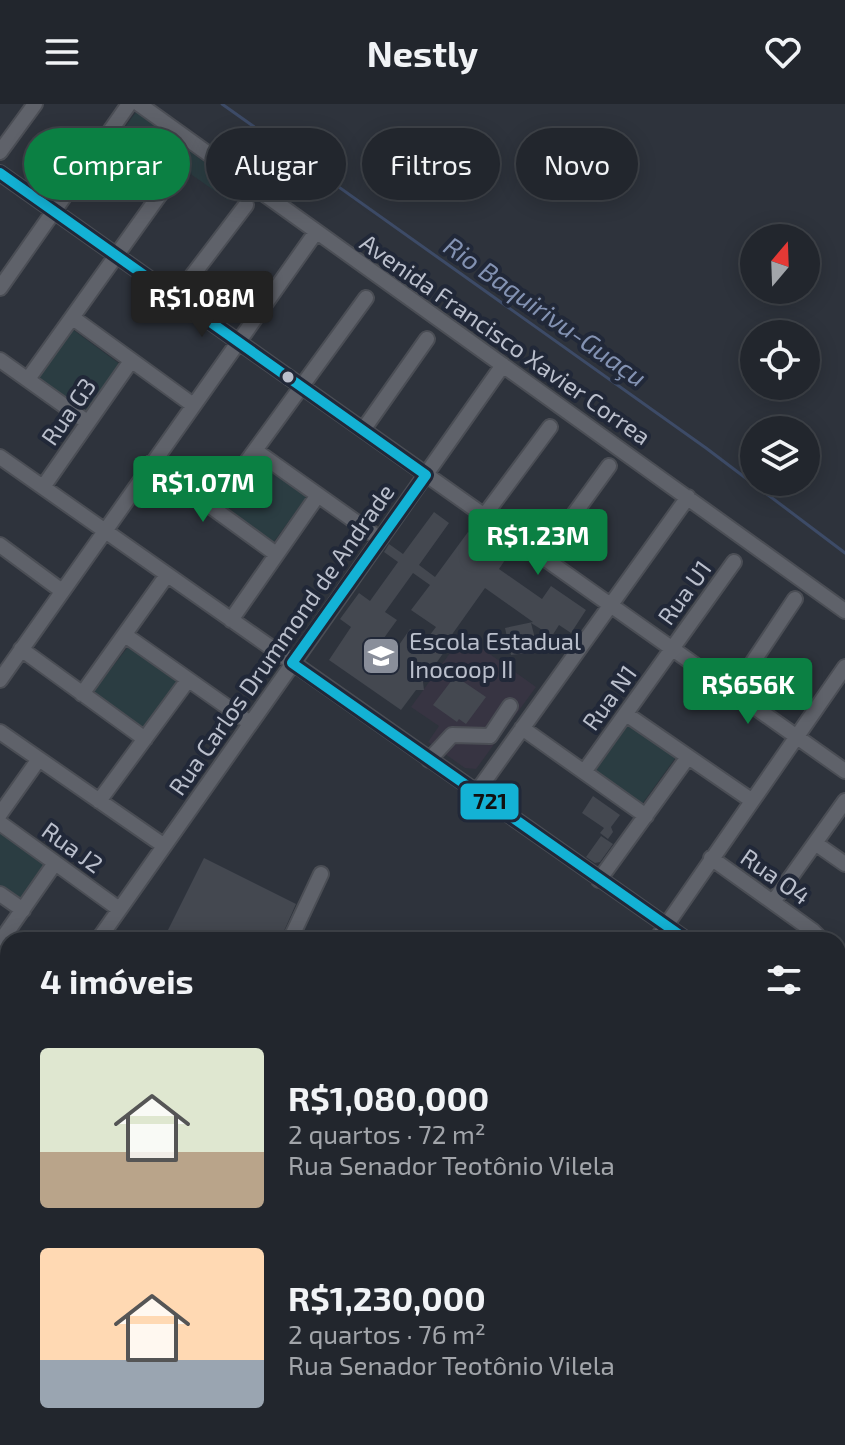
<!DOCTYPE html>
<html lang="pt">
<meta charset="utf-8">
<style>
:root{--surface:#22262d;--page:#2e3239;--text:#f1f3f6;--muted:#a2a5aa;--line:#3f4349;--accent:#0b8043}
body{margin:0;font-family:"Exo 2",sans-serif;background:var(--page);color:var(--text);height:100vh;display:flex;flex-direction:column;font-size:30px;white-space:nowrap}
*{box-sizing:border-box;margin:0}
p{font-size:26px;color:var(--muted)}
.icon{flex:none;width:44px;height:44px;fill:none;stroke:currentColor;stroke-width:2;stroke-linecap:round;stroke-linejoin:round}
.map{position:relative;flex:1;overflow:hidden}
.details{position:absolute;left:0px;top:828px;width:846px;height:514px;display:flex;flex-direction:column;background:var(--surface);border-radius:24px 24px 0 0;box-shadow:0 4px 20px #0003,0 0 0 2px var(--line)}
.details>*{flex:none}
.banner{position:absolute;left:24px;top:24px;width:798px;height:72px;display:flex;gap:16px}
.needle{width:52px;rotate:19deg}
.fabs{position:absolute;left:740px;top:120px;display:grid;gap:16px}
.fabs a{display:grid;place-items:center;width:80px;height:80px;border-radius:50%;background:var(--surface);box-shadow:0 4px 20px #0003,0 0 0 2px var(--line);font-size:40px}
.price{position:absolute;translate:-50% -68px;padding:0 18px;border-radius:8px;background:var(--accent);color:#fff;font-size:26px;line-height:52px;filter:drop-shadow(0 2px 4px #0008)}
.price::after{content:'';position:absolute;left:50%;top:48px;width:24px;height:18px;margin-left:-12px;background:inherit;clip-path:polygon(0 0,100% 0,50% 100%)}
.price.active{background:#222;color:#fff}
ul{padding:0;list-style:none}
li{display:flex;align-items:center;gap:24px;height:200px;padding:0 40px}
li span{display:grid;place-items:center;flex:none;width:224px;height:160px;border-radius:8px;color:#555}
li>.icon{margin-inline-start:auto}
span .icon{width:96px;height:96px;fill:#fffc;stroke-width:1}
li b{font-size:34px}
h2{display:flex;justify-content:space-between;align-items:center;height:96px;padding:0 40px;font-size:34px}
.tag{padding:0 28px;border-radius:36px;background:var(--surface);box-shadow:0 4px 20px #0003,0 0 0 2px var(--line);font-size:28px;line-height:72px}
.tag.active{background:var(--accent);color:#fff}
header{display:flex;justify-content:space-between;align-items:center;height:104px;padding:0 40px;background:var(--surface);font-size:36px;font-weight:700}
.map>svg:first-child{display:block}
</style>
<header><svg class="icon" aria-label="menu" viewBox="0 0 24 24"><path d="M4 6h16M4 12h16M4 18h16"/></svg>Nestly<svg class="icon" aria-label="heart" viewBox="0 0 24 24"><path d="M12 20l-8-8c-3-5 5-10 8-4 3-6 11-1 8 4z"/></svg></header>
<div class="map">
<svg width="845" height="1341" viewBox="0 0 845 1341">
<rect width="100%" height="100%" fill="#2e333c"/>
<path fill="#373442" d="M463,531L536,583L476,665L465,664L428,638L439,622L411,603Z"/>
<path fill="#2b3d42" d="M136,8L237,82L228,96L192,71L188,60L180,54L174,56L126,22Z
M72,225L121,261L87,308L39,274V268Z
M258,356L307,392L273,439L225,405V399Z
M128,543L177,578L142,625L95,592V585Z
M627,618L676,653L642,700L594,667Z
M0,725L47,760L19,796L0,784Z"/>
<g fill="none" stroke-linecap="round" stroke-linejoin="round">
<path stroke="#3d4b67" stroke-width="3" d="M222,0L706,344L845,449"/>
</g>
<path fill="#444850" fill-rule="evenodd" d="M434,408L449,419L419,461L435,473L468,428L505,456L499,465L542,495L551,482L586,506L571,529L559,521L552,532L531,519L537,542L535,548L511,551L505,524L533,518L485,484L441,546L444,548L423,578L424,586H416L401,606L329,556L351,523L340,515L359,489L370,497L398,458L384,448L389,440L403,450ZM413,469L430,481L411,506L436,523L426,536L410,525L390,554L376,545L397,516L385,508Z
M455,572L486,593L466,620L459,615L457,618L433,601Z
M593,692L620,711L611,723L613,728L608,735L600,729L604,724L582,709Z
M601,732L613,740L600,758L595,759L586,753Z
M204,754L296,800L280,836H163Z"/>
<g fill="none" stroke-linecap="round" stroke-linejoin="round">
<g stroke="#4b4e55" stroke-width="18">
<path id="minor" d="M139,0L845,507
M0,48L35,0
M0,69L845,667
M0,184L129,0
M176,193L246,101
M73,214L193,301
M0,256L87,318
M28,275L181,61
M363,326L427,235
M256,347L380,435
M0,353L687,836
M151,359L276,450
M43,383L131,257
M213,404L366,194
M484,412L550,323
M0,441L62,487
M543,453L609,362
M231,516L318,391
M125,531L250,619
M21,545L145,635
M0,576L316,128
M733,588L795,495
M82,590L167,471
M626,610L751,696
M522,624L646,712
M0,628L163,741
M429,656L452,631L490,632L510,602
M584,668L734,458
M476,689L688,393
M99,697L188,576
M0,710L39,655
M0,719L119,805
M815,739L845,760
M711,754L813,827L822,836
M599,776L688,653
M0,790L23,806
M773,798L845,697
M98,836L503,261
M290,836L321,770
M656,836L845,563
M0,838L55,759
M838,935L845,937
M0,988L8,962
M0,1034L8,1016
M838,1270L845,1262
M210,1334L228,1341
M257,1341L260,1334
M292,1341L296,1334
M409,1341L413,1334
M506,1341L509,1334
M548,1341L551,1334
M593,1341L596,1334
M631,1341L640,1334
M683,1341L694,1334
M751,1341L757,1334
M770,1341L777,1334"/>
</g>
<g stroke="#4c5059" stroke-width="20">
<path id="major" d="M0,870L8,874
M0,882L8,897
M838,1234L845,1237"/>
</g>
<use href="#minor" stroke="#5f626a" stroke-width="14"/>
<use href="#major" stroke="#61646c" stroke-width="16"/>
<g stroke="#212838" stroke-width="16">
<path id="bus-1" d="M0,69L426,371
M292,559L687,836
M292,559L426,371"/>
</g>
<use href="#bus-1" stroke="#13b2d5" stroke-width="10"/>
</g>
<defs>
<g id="school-square" transform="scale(2)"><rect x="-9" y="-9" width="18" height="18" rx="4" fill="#898e9a" stroke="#212838"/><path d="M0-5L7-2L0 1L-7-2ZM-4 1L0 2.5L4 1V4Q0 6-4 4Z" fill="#fff"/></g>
</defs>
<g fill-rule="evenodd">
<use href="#school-square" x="381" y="552"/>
</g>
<circle fill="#babfcc" stroke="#212838" stroke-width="3" cx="288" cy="273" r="7"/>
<g text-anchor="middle" stroke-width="8" stroke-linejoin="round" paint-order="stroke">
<g font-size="24" fill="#babfcc" stroke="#212838">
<text transform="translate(505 236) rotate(35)" y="8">Avenida Francisco Xavier Correa</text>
<text transform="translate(69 308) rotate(-55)" y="8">Rua G3</text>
<text transform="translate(685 489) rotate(-54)" y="8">Rua U1</text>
<text transform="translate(282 536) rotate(-55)" y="8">Rua Carlos Drummond de Andrade</text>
<text transform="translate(610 594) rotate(-54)" y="8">Rua N1</text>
<text transform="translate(72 744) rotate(36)" y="8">Rua J2</text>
<text transform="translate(775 773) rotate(35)" y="8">Rua O4</text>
</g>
<g font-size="24" fill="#babfcc" stroke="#212838" text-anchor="start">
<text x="409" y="546">Escola Estadual<tspan x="409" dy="28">Inocoop II</tspan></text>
</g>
<g font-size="26" font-style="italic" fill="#8392b2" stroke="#212838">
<text transform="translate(545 208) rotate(35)" y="9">Rio Baquirivu-Guaçu</text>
</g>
</g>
<rect stroke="#212838" stroke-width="3" x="459" y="678" width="61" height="39" rx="8" fill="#13b2d5"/>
<g font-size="22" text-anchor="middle" font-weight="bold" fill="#111">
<text x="490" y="705">721</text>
</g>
</svg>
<div class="fabs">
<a><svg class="needle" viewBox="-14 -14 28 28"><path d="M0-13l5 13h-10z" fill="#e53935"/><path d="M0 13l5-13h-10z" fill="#a2a5aa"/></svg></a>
<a><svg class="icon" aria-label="locate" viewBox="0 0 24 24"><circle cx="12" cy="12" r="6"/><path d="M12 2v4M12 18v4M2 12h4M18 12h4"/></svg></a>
<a><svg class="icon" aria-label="layers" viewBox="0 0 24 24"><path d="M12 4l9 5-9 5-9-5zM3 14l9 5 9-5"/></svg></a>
</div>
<b class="price active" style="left:202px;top:235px">R$1.08M</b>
<b class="price" style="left:203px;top:420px">R$1.07M</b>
<b class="price" style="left:538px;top:473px">R$1.23M</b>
<b class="price" style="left:748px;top:622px">R$656K</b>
<div class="banner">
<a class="tag active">Comprar</a>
<a class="tag">Alugar</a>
<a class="tag">Filtros</a>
<a class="tag">Novo</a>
</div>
<section class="details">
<h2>4 imóveis<svg class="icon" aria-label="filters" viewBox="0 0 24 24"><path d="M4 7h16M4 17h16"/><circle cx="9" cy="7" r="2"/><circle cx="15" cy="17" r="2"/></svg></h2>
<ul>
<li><span style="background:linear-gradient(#dfe7d0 65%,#b9a48a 0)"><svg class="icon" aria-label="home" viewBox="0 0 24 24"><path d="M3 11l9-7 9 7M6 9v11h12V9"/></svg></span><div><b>R$1,080,000</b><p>2 quartos · 72 m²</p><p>Rua Senador Teotônio Vilela</p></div></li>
<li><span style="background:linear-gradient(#ffd9b3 70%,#9aa5b1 0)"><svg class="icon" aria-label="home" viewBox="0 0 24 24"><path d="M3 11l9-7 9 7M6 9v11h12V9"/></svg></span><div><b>R$1,230,000</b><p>2 quartos · 76 m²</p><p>Rua Senador Teotônio Vilela</p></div></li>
</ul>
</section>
</div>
